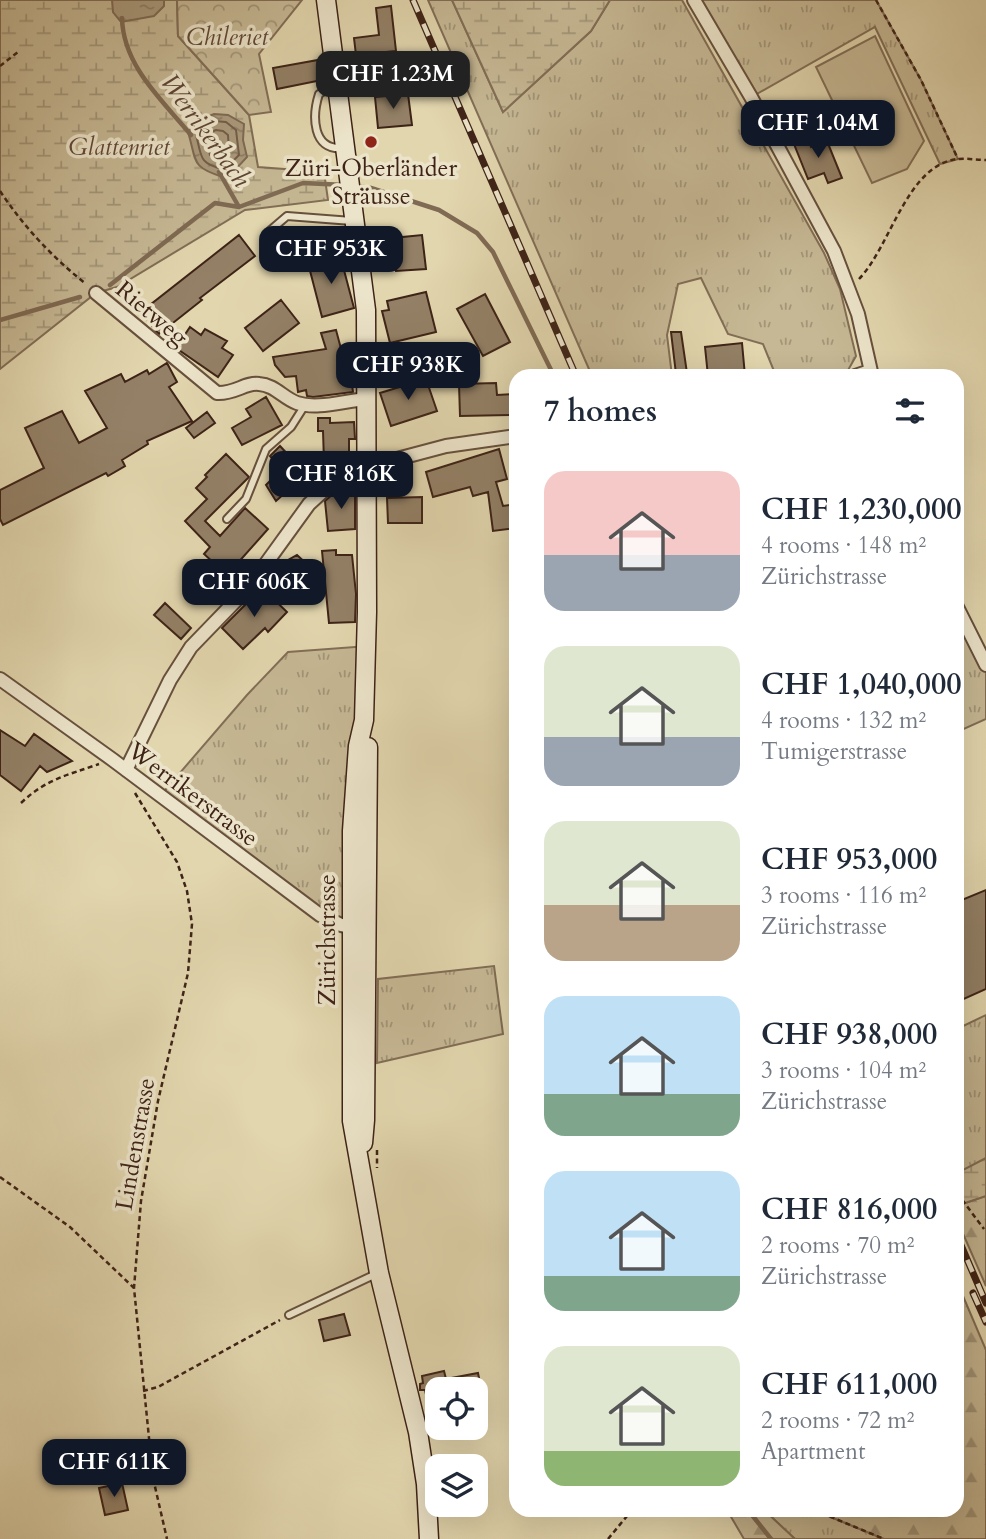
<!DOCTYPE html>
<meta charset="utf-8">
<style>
:root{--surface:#fff;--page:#f2f2f3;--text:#1f2937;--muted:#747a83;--accent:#111827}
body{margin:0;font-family:Cardo,serif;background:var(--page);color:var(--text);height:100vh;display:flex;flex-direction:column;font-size:26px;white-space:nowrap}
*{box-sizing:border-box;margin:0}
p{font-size:23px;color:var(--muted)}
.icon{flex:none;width:38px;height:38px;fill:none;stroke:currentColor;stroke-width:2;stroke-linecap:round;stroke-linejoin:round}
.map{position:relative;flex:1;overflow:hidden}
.sheet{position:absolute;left:509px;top:369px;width:455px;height:1148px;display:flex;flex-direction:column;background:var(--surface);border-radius:21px;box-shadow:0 7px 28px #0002}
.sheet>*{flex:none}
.buttons{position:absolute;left:425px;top:1377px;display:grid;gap:14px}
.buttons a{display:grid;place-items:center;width:63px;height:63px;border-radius:14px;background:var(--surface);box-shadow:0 7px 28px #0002;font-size:35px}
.price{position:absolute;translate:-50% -60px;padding:0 16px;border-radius:14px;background:var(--accent);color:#fff;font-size:23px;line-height:46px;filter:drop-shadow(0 2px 4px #0008)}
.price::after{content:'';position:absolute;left:50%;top:42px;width:21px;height:16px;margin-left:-10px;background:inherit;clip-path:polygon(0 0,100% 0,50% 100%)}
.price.selected{background:#222;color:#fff}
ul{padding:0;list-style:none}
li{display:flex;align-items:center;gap:21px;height:175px;padding:0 35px}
li span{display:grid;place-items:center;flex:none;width:196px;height:140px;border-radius:21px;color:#555}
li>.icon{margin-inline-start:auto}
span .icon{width:84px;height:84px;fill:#fffc;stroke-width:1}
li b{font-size:30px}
h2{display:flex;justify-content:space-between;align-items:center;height:84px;padding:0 35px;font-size:30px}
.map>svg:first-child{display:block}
</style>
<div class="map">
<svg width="986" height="1539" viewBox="0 0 986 1539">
<defs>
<pattern id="grass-tufts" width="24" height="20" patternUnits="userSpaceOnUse" patternTransform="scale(1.75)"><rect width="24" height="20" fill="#c6b894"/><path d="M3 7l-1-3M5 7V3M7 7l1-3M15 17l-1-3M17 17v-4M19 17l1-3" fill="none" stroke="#a29578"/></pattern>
<pattern id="forest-firs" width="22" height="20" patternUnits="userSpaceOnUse" patternTransform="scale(1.75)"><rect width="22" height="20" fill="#c6b894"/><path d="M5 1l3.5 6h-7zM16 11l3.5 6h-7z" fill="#a29578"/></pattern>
<pattern id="wetland-marsh" width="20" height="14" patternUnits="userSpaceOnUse" patternTransform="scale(1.75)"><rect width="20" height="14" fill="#c6b894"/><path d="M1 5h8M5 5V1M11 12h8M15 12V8" fill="none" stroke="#a29578"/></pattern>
<pattern id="park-crowns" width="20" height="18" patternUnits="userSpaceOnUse" patternTransform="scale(1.75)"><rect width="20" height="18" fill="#c6b894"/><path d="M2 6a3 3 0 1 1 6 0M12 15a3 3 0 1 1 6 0" fill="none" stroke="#a29578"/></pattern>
<pattern id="water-ripples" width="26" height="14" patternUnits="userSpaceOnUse" patternTransform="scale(1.75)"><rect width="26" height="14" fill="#aa997b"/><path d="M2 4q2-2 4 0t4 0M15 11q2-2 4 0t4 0" fill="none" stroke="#8c7c64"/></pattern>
</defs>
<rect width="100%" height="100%" fill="#e2d6ae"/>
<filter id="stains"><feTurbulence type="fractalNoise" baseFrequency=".00286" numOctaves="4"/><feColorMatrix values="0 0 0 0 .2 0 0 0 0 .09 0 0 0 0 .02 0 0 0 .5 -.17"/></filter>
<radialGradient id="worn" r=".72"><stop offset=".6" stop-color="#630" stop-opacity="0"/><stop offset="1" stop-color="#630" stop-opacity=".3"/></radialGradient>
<path fill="url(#grass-tufts)" stroke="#826e56" stroke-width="2" d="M428,0H452L503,112L591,31L610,0H682L824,253L840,289L856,356L847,372L836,376H776L763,344L728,334L701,278L678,284L667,335L672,376H592Z
M700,0H876L921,80L958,159L940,164L875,27L755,95Z
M957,607L986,665V719L957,732Z
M368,646L351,928L341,925L160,796L247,695L288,652Z
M494,966L503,1034L377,1063L378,979Z
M986,1015V1196L965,1203L957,1208V1029Z
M764,1510H814L884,1539H795Z"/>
<path fill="url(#forest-firs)" stroke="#826e56" stroke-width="2" d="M986,1196V1286L957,1220V1208L965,1203Z
M957,1282L986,1350V1539H884L814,1510H957Z
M727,1510H764L795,1539H744Z"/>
<path fill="url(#wetland-marsh)" stroke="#826e56" stroke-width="2" d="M0,0H177L178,36L249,115L258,167L324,172L328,200L245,210L117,287L96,293L0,369Z
M452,0H610L591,31L503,112Z
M986,1158V1196L965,1203L957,1193V1173Z"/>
<path fill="url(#park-crowns)" stroke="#826e56" stroke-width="2" d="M177,0H302L259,54L271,112L249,115L178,36Z"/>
<path fill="#c6b894" stroke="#826e56" stroke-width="2" d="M875,36L924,141L907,169L872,183L816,67Z"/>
<path fill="url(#water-ripples)" stroke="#7f6a53" stroke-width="2" d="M112,0H164V6L154,16L121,22L113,12Z
M214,114L228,115L244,124L243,140L247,157L235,170L223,177C190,167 197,161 188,132L201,119Z"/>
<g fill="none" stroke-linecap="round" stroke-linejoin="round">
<path stroke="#745e49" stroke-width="2" d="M214,121L226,122L236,130L239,155L230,164L222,169C198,163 202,156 196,135L204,125Z
M216,130L223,131L228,135L229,152L221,159L210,155L206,138L209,133Z"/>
<path stroke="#7f6a53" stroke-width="4.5" d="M122,18C123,66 163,101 191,135
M219,172L239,207
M354,186L371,188L439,210L477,233L493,252L554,376
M110,285L215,203L239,207L303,183L345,185
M0,320L80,297
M748,1510L771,1539"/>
</g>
<path fill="#938066" stroke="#3e2317" stroke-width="2" d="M391,6L396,51L356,55L354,38L379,35L376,8Z
M318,60L322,80L277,89L273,68Z
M408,94L412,125L378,128L375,97Z
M808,138L811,147L827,141L842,178L828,183L824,173L808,179L794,144Z
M239,235L255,256L200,298L202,300L159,334L156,331L141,312Z
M422,235L426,269L396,271L393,238Z
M340,255L354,308L322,317L308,263Z
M426,292L436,332L390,343L382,311L389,310L387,301Z
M485,294L510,342L483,356L457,309Z
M281,300L299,323L263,351L245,328Z
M190,327L201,335L205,329L227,341L222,348L233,355L218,377L176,348Z
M336,330L347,371H350L353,392L313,397L307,396L306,390L298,392L296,376L285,377L275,365L273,357L326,349L321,333Z
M671,332H681L687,373L676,374Z
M742,343L745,376H708L705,347Z
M167,363L177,382L169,387L192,421L147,441L148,444L122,460L125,466L108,476L106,473L3,525L0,519V490L44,468L25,428L62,411L79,443L107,428L85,391L121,374L125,382L147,370L149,374Z
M426,379L437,411L391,426L380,393Z
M496,383L497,395L516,394V415L460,416L459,384Z
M266,397L282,425L242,445L232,428L251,417L246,409Z
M207,412L215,423L194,438L186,428Z
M318,418H330V423L354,422L355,439H349V462H324L323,431H318Z
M280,446L306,474L276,501L266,485L279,472L273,466L276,463L270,456Z
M499,449L507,479L496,482L503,506L516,504V528L493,531L488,492L473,496L470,487L433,497L426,472Z
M226,454L249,477L205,521L220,536L245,508L268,529L227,575L204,554L210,547L185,521L207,499L196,488L207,477L205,475Z
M355,491V529L328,531L325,501L334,493Z
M422,497V523H388L387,498Z
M336,550V555H352L356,594L355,622L329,623L322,551Z
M297,555L308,565L317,584L287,597L274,568Z
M262,588L287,612L268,632L265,628L243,649L222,628Z
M165,603L191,628L181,639L154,615Z
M0,730L25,746L34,734L72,761L47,772L40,766L21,791L0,775Z
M986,890V989L957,1002V902Z
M344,1314L350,1335L324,1341L319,1320Z
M444,1371L446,1379L478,1373L481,1388L438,1390V1425L433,1426L425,1390H420V1384L423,1383L422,1376Z
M122,1483L128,1510L105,1515L99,1488Z"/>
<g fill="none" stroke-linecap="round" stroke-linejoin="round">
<g stroke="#67503d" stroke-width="10">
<path id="lane" d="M343,148C312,151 312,116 319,94L326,90L351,87
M266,234L287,216L352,221
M227,519L246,499L266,449L291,427L305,405
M289,1315L376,1274"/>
</g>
<g stroke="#67503d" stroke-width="16">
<path id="street" d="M694,0L751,97L834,251L858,314L872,376
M96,293L217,393C235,394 246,382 259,384C275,385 283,398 297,403C318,410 346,400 368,399
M855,376L870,371
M367,464H378L446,446L516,436
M957,607L986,665
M0,679L113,760L320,915L341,925L357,929
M126,770L170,680L191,647L249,587L309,504L331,484L359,475L367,474"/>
</g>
<g stroke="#3e2317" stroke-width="21">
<path id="secondary" d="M326,0L366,310L367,612L364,720L358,746L352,831V1121L379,1273L418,1432L426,1484L429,1539
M363,1143L365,1120L368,747"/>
</g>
<path stroke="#3e2317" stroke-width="2.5" stroke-dasharray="5 3.5" stroke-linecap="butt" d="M876,0L921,80L958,159
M0,66L18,52
M0,191C24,227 52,257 86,284
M859,279C891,246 907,164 958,159C967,158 977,160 986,160
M135,793L177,862L187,891L192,924L188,973L158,1101L141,1201L134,1288L153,1478L167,1539
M21,803C46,779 68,775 99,764
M377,1150V1168
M0,1177L70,1227L134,1288
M957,1193L984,1229
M143,1391L158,1387L280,1320
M814,1510L884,1539
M608,1539L632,1510"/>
<use href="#lane" stroke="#ece4ca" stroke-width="6"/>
<use href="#street" stroke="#ece4ca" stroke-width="12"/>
<use href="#secondary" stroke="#ece4ca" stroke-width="18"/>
<g stroke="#3e2317" stroke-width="7">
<path id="rail" d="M413,0L576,376
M957,1236L986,1303
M973,1293L986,1322"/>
</g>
<use href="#rail" stroke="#ece4ca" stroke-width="4.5" stroke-dasharray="13" stroke-linecap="butt"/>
</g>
<circle fill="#8f2418" stroke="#ece4ca" stroke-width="2.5" cx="371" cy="142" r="7"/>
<g text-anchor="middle" stroke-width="7" stroke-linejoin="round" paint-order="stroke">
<g font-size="24" font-style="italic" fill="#604836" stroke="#ece4ca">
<text x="227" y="45">Chileriet</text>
<text x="119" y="155">Glattenriet</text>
</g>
<g font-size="24" fill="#3e2317" stroke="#ece4ca">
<text x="371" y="176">Züri-Oberländer<tspan x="371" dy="28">Sträusse</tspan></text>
</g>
<g font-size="24" fill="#3e2317" stroke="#ece4ca">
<text transform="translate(152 313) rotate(40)" y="8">Rietweg</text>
<text transform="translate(193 794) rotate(37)" y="8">Werrikerstrasse</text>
<text transform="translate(327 940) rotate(-90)" y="8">Zürichstrasse</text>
<text transform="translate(135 1144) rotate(-80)" y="8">Lindenstrasse</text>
</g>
<g font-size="26" font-style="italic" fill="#5e4635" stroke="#ece4ca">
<text transform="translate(206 130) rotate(54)" y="9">Werrikerbach</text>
</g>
</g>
<rect width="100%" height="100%" filter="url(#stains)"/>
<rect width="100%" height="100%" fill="url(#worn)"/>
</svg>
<div class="buttons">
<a><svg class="icon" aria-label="locate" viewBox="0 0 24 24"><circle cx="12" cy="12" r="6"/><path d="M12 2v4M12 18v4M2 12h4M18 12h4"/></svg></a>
<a><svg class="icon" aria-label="layers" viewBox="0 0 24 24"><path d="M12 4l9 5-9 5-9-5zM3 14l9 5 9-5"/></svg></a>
</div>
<b class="price selected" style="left:393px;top:111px">CHF 1.23M</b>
<b class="price" style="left:818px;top:160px">CHF 1.04M</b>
<b class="price" style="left:331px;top:286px">CHF 953K</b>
<b class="price" style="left:408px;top:402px">CHF 938K</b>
<b class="price" style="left:341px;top:511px">CHF 816K</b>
<b class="price" style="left:254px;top:619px">CHF 606K</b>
<b class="price" style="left:114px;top:1499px">CHF 611K</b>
<section class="sheet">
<h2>7 homes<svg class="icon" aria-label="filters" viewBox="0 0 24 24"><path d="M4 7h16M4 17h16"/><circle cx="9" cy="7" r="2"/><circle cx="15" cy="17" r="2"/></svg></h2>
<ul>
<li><span style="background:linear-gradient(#f6c9c9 60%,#9aa5b1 0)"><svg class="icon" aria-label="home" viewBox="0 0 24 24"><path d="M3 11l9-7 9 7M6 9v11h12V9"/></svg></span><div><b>CHF 1,230,000</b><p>4 rooms · 148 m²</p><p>Zürichstrasse</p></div></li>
<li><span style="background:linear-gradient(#dfe7d0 65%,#9aa5b1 0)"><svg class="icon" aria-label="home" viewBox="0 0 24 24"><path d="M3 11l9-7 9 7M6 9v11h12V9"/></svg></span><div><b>CHF 1,040,000</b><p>4 rooms · 132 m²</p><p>Tumigerstrasse</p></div></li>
<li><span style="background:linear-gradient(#dfe7d0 60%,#b9a48a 0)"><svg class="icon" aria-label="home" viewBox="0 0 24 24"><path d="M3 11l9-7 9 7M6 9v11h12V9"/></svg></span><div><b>CHF 953,000</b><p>3 rooms · 116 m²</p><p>Zürichstrasse</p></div></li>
<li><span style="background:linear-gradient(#bfe0f5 70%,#7fa58c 0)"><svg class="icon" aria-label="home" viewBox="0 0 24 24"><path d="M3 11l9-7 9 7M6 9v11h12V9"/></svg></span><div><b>CHF 938,000</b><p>3 rooms · 104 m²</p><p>Zürichstrasse</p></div></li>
<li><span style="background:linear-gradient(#bfe0f5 75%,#7fa58c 0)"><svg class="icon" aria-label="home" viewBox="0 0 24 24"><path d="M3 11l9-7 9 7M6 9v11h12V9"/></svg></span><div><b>CHF 816,000</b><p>2 rooms · 70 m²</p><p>Zürichstrasse</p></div></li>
<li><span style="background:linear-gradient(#dfe7d0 75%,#8fb573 0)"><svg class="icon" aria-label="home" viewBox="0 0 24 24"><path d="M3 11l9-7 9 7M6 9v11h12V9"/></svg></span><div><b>CHF 611,000</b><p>2 rooms · 72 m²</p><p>Apartment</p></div></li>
</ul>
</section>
</div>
